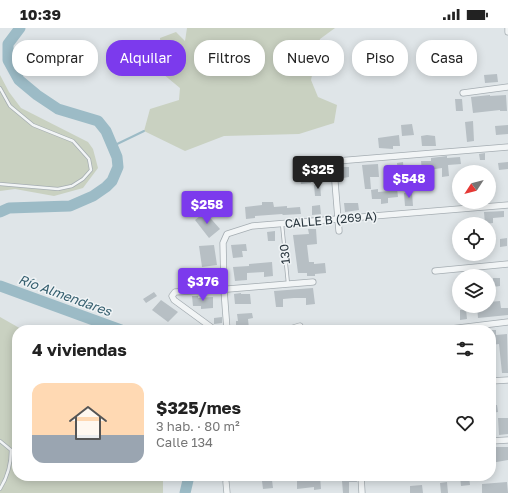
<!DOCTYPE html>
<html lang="es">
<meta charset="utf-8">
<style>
:root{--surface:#fff;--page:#f2f2f2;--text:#222;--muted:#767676;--accent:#7c3aed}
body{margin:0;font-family:"Golos Text",sans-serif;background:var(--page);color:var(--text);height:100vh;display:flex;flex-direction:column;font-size:15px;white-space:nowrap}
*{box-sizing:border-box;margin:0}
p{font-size:13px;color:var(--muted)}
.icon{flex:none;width:22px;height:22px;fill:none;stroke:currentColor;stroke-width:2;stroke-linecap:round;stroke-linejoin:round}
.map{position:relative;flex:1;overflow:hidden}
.drawer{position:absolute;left:12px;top:297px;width:484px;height:156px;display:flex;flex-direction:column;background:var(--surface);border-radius:16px;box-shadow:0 2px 10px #0003}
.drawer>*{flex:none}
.guide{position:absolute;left:12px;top:12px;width:484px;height:36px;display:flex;gap:8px}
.needle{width:26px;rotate:234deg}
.fabs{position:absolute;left:452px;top:137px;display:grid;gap:8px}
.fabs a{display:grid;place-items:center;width:44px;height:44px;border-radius:50%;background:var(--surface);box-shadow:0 2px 10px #0003;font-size:20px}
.price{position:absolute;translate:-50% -34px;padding:0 9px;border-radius:4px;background:var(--accent);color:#fff;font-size:13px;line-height:26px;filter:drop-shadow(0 1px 2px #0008)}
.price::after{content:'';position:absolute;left:50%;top:24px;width:12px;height:9px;margin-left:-6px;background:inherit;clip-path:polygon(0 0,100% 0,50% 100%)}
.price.active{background:#222;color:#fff}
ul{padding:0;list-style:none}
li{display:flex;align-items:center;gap:12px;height:100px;padding:0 20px}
li span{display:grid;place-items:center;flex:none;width:112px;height:80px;border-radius:12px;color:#555}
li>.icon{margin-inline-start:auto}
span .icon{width:48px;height:48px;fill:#fffc;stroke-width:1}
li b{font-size:17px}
h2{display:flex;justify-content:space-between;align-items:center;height:48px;padding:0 20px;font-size:17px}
.tag{padding:0 14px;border-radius:16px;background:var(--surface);box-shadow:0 2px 10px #0003;font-size:14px;line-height:36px}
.tag.active{background:var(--accent);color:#fff}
.status{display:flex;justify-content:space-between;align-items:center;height:28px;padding:0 20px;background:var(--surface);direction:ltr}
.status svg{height:11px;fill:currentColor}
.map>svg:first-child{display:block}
</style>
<div class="status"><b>10:39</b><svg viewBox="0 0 49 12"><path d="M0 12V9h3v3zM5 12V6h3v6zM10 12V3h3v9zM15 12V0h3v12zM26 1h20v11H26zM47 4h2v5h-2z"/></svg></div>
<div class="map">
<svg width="508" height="465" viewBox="0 0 508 465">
<rect width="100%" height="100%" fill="#dfe5e8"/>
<path fill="#c9d1c1" d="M187,0H335L320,11L311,52L318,69L337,77L334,95L299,106L224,108L185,123L144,103L150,81L179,72L180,60L163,46L160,10L176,4L185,13Z
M0,47L9,64L21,80L88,114L93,121L98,140L83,160L54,168L15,161L0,163Z
M0,289L23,302H17V448H163V465H0Z"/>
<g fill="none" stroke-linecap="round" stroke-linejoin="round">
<path stroke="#9cbbc6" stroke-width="2" d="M113,118L144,103"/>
<path stroke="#9cbbc6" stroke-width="11" d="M0,184L9,180L70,178L93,168L106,159L112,153L118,139L117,129L106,103L98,93L58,81L37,67L19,52L8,32V16L20,0
M0,258L121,302
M185,465L189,448"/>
</g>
<path fill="#b7bfc4" d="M497,46L498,54L485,55L484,47Z
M490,67V68L506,67L507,83H500V82L473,85L471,69Z
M455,71H462L463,83H456Z
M473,93L474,113L467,114L465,94Z
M412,96L414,107L402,108L401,97Z
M508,97V106L496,107L495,98Z
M399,107L400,118H393V121L379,120L378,110Z
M427,107L435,108L436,118H422L421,108Z
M485,125V132H480L479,126Z
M447,128V130L460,129L461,136L448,137L449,148L442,149V140L422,143L421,133H431V130Z
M403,134L404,147H398L397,135Z
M508,134V141L499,142L498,135Z
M378,136L379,149H370L371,161H365L362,137Z
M325,137L326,143L317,144L316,138Z
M343,139H349V149L343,150Z
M310,148L311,155L301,156L300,149Z
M388,151H396L398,169L388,170V175L381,176V171H372L371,162L378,161V164L389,163Z
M320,156L321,168H315L314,157Z
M412,164L413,178H405L404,165Z
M262,174H273L274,179L287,178V180L300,179L301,186L283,187L282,186L255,188V190L246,191L245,179L262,177Z
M344,175H358L359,182L345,184Z
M320,177L321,186L312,187V178Z
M504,183V189L493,190V195L485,196L484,184Z
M205,184L220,201L209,210L195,192Z
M308,201H316L317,216L307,217L309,234H314V236L325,235L326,245L315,246V248H307V245H298L293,207L309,206Z
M275,203V213H268L267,204Z
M507,210V218L500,219V211Z
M246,216L247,223H242L243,229L233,230L231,217Z
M214,217L217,237L202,239L199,218Z
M272,234L273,248L264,249V244L247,245V252L235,253L233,239L249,238V236Z
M493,250H500V258L493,259Z
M313,260L315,276L306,277V270H294L283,271V279H276L274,263Z
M154,264L157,268L146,275L143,271Z
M241,265V266H250L251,276H235L234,266Z
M192,268H198V270L213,269V280L201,281V278H193Z
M161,272L178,284L168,294L152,282Z
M500,273L501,280H508V287L478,290L477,278H489V274Z
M466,281L467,291L460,292V282Z
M252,285L253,290L248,291L249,301L236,302V293H238L237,286Z
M222,289V295L214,296V290Z
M491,302H496V307L507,306L508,345H502L499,316L491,317Z
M491,377H497L498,384L491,385Z
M498,390H508V406L499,407Z
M491,419H508V432L491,435Z
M307,448H320L321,461L314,462V459L297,461V451H307Z
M332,448H356L357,454H349V465H343L342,453H333Z
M460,448H469L470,457L461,458Z
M272,452L273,460L263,461L262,453Z
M447,454L448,465H441L440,455Z
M507,454L508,465H482V456Z
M422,457L423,465H410V458Z"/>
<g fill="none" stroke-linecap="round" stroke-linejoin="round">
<g stroke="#a5adb2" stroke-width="4">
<path id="lane" d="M0,60L10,78L33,97L73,113L89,131L91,142L83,151L72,158L58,161L0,156
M282,196L288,256
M0,413L11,422C11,435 7,450 0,461"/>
</g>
<g stroke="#a5adb2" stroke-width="7">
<path id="street" d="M508,0V4
M463,65L508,59
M339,203L334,142L337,133L508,119
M435,243L508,236
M450,301L508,294
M215,302L174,272L172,268L175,264L228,261L313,254
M227,302L224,262L223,215L227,206L252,198L508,177
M287,302L300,298
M491,353L508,352
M491,413L508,412
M361,448L362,465
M226,454L227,465"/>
</g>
<use href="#lane" stroke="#f2f5f6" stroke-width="2.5"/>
<use href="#street" stroke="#f2f5f6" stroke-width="5.5"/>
</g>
<g text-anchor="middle" stroke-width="3" stroke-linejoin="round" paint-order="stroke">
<g font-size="12" fill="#29363e" stroke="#eff3f5">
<text transform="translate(331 192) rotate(-5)" y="4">CALLE B (269 A)</text>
<text transform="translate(285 226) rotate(-96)" y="4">130</text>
</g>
<g font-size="13" font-style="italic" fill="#365f6f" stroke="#eff3f5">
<text transform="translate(65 267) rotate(20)" y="5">Río Almendares</text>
</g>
</g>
</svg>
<div class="fabs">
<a><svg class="needle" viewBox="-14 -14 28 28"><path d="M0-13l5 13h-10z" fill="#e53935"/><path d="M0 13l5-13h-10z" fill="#767676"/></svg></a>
<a><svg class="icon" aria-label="locate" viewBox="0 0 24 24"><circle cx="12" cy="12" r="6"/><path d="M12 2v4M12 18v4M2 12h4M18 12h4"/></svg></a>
<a><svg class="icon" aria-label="layers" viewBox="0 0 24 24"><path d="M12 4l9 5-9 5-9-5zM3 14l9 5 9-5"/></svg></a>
</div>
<b class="price active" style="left:318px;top:162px">$325</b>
<b class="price" style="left:409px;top:171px">$548</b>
<b class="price" style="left:207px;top:197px">$258</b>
<b class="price" style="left:203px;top:274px">$376</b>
<div class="guide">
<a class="tag">Comprar</a>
<a class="tag active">Alquilar</a>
<a class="tag">Filtros</a>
<a class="tag">Nuevo</a>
<a class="tag">Piso</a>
<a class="tag">Casa</a>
</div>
<section class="drawer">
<h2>4 viviendas<svg class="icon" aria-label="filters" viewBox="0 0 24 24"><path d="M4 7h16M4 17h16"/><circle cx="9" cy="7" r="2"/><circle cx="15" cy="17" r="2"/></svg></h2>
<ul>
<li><span style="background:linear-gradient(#ffd9b3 65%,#9aa5b1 0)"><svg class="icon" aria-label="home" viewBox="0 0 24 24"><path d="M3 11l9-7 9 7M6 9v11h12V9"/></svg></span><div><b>$325/mes</b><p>3 hab. · 80 m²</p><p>Calle 134</p></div><svg class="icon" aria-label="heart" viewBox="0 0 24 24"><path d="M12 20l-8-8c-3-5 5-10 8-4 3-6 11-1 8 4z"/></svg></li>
</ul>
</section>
</div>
